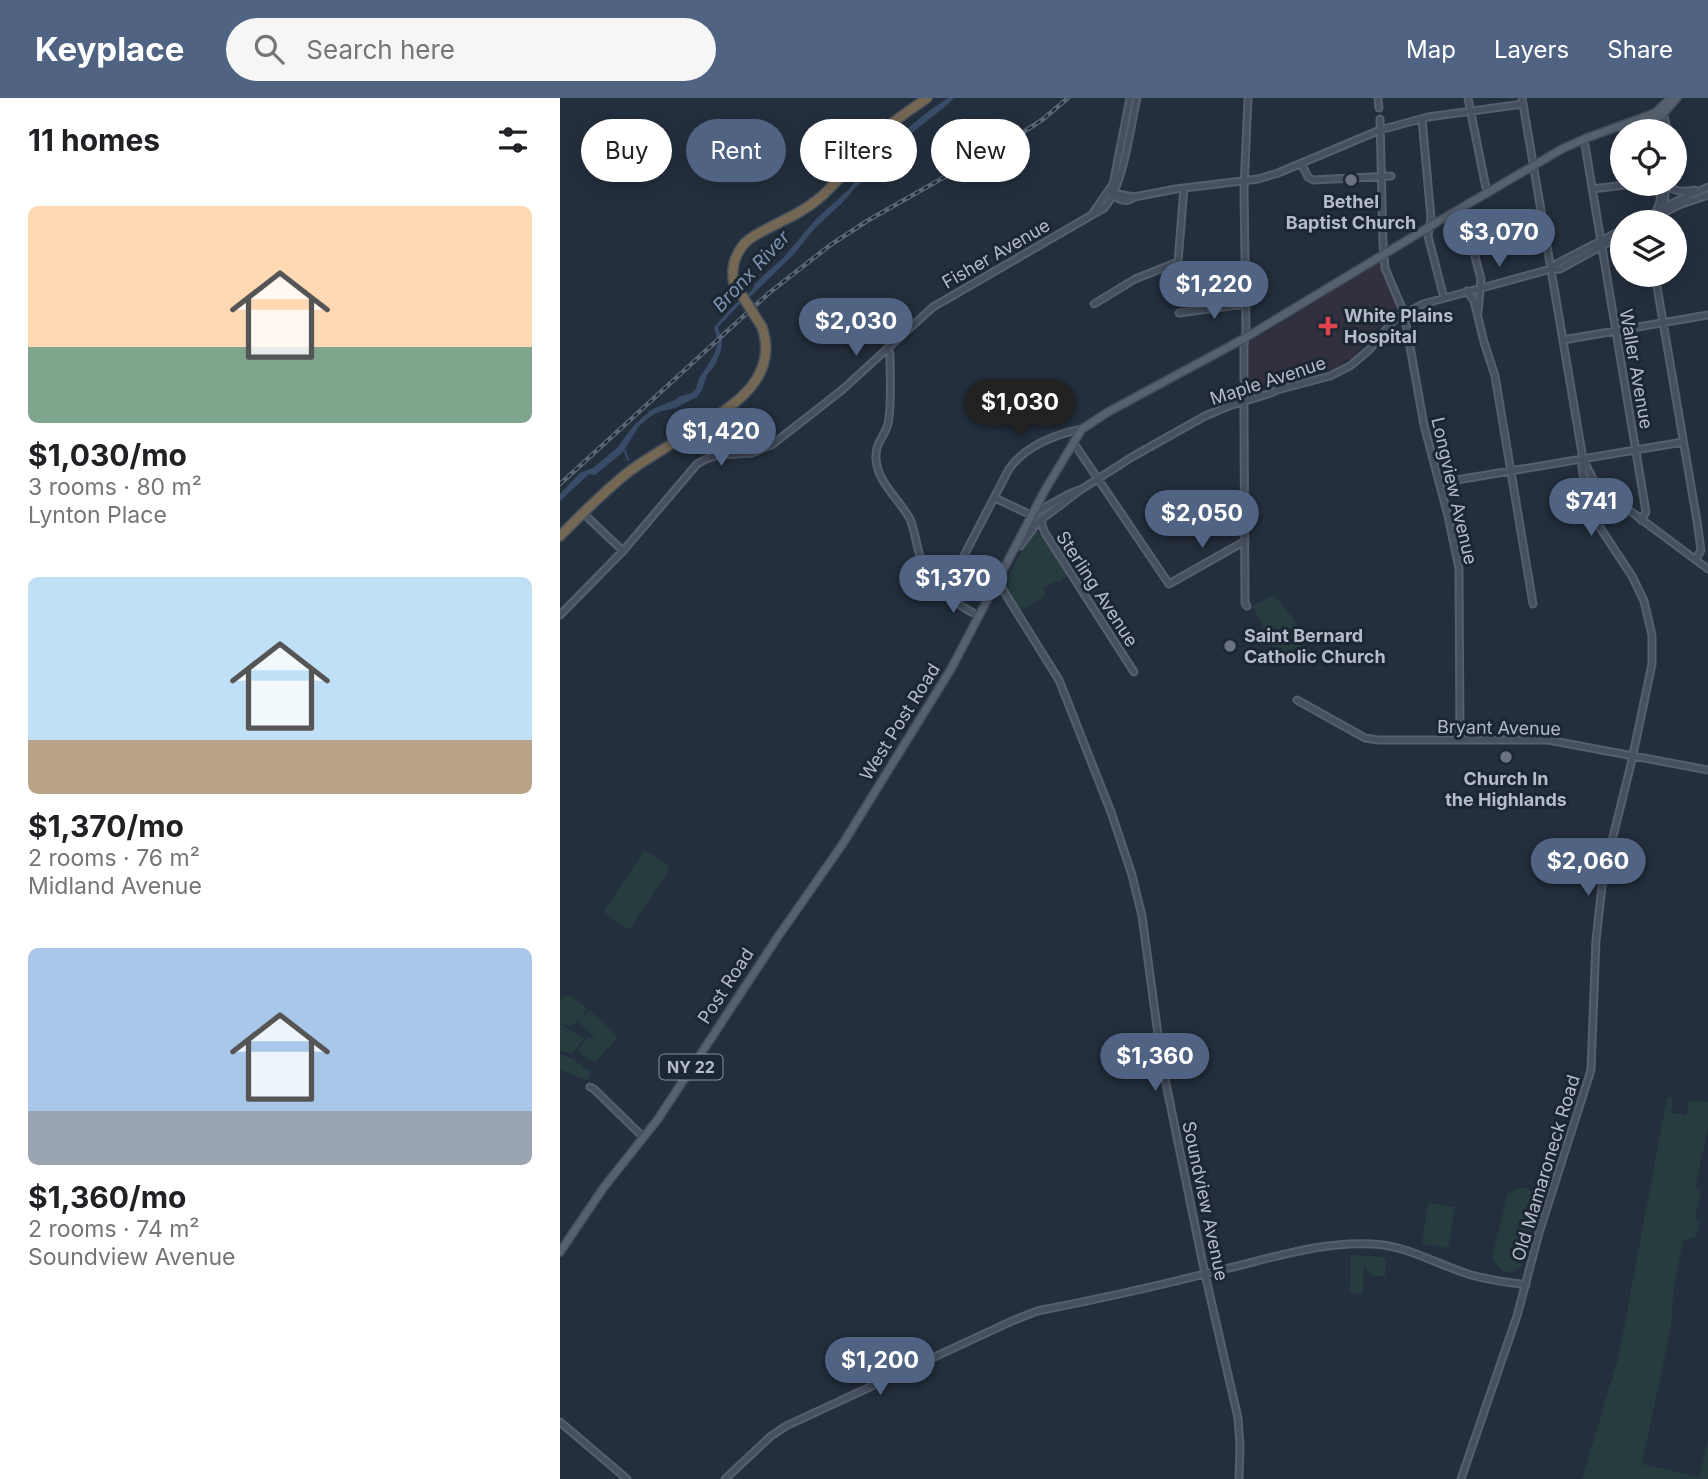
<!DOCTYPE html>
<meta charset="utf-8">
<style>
:root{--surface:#fff;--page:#f6f6f6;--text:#202124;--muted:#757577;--accent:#506383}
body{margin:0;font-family:Inter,sans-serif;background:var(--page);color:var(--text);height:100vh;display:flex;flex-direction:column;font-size:26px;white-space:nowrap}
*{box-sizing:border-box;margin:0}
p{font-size:23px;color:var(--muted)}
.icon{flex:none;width:38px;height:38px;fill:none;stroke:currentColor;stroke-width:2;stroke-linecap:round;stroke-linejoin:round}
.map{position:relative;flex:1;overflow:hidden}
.panel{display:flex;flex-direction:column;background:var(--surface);width:560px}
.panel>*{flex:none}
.banner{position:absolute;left:21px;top:21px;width:665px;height:63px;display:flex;gap:14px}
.controls{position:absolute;left:1050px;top:21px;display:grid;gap:14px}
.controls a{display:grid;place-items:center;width:77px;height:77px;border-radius:50%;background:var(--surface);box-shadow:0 4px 18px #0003;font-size:35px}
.price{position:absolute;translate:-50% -60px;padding:0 16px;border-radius:24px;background:var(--accent);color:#fff;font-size:23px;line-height:46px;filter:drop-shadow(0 2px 4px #0008)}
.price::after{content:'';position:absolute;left:50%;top:42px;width:21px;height:16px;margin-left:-10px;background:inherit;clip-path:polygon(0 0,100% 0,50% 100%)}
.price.current{background:#222;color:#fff}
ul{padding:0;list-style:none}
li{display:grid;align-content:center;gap:14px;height:371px;padding:0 28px}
li span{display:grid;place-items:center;height:217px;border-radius:10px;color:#555}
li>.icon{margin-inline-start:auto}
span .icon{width:126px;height:126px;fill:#fffc;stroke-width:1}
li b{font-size:30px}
h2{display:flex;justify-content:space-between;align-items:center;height:84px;padding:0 28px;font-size:30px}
.tag{padding:0 24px;border-radius:32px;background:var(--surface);box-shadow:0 4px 18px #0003;font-size:24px;line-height:63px}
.tag.current{background:var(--accent);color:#fff}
header{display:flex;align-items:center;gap:42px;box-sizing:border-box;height:98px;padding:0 35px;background:var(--accent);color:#fff}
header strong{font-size:33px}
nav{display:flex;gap:38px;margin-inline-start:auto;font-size:24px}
.search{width:490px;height:63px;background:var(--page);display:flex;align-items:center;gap:18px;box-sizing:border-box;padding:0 24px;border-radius:38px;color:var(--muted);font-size:26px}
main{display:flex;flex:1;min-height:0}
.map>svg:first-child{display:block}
</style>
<header>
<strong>Keyplace</strong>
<div class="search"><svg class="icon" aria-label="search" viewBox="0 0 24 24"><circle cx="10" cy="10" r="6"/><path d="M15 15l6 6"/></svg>Search here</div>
<nav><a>Map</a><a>Layers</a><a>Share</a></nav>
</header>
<main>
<section class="panel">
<h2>11 homes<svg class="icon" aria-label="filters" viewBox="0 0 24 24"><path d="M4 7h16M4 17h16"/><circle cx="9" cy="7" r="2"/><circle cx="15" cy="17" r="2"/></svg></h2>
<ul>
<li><span style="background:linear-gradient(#ffd9b3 65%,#7fa58c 0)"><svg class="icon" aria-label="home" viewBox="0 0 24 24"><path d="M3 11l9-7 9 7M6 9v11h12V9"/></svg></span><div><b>$1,030/mo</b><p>3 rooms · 80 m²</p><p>Lynton Place</p></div></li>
<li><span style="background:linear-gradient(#bfe0f5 75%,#b9a48a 0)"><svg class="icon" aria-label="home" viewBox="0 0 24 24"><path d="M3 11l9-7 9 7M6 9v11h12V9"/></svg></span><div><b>$1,370/mo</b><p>2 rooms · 76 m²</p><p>Midland Avenue</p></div></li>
<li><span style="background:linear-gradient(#a9c7e8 75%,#9aa5b1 0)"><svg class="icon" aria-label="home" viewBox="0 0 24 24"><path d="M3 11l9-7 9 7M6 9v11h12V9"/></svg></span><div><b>$1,360/mo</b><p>2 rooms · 74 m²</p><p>Soundview Avenue</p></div></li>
</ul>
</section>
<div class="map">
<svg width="1148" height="1381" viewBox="0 0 1148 1381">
<rect width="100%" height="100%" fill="#242f3e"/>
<path fill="#32303f" d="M820,164L822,173L837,207L794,258L781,266L770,272L692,294L688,293L689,245Z"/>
<path fill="#263c3f" d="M475,434L481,436L507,478L500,484L496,483L483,490L486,497L461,513H459L444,488L445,484L470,438Z
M714,497L735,523L740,544L748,559L724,568L692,508Z
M85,752L109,767L107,770L109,772L69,832L43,814Z
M9,897L27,910L22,921L30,912L58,939L36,963H31L17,952L28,940H35L19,925L20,922L11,928L1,926L24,941L11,956L0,952V903L2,900Z
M0,956L15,962V964L22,966V969L31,973L28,982L0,972Z
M1107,999L1113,1000L1111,1015L1126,1017L1129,1003L1148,1004V1030L1135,1090L1141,1092L1135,1121L1140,1123L1136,1139L1123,1143L1114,1186L1111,1228L1082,1366L1139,1379L1148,1341V1381H1022L1059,1257Z
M959,1090H966L977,1097L978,1102L963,1165C951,1181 939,1174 932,1159L948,1095Z
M868,1105L895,1109L888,1150L862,1146Z
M791,1157L823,1159L826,1162L825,1178H813L807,1172L804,1165L803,1195H790Z"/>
<path fill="#394c67" d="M388,0H394L387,7L339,45L324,64L307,77L282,105L255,130L233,157L190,199L179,207L158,229L162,243L161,252L155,267L147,277L142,292L137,299L115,310L98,314L91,318L79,328L63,354L35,377L29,376L0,403V396L20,375L33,370L58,349L74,327L91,312L115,302L118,299L132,295L136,291L139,280L148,267L155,254L158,245L154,229L172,209L192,192L195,186L205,176L224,159L256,121L288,92L307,70L337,39L370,12Z"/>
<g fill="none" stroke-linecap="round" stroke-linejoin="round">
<path stroke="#394c67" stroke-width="2" d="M65,353L68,362"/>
<g stroke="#565f6c" stroke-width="9">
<path id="secondary" d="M818,0L819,10
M908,0L927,95
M962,0L1023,361L1033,381L1042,392L1148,471
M1103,13L1107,33
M820,21L823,145L825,170L844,215L864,327L888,418L899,470L900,642
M862,21L871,120L868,138L884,200
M1101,33V17
M1024,41L1086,414L1081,422
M741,65L748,79L753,82L831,78
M1107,86C1113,95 1125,94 1135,92
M1032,91L1073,86
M549,94C557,100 565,107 574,99L616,91L698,81L718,75L820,32L868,19L963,6
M552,95L574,99
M902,110L921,181L918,214
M1101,112L1105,102V86
M533,115L553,86L570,0
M1096,115L1100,103L1101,86
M1077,124L1117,103L1148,89
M1086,124L1119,107L1148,97
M991,171L998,165L1062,132
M1095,177L1137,423L1141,452L1136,462
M907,193L914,203L924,244L935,278L973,506
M534,206L575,181L618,164L624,90
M619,215L685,206
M1003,242L1148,217
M327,250L330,256C330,274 332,309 328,326C324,340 315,344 316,361C317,384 340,402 350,421C355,433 356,446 360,458C370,484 394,506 419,518
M145,325L153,339L157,357
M513,344L609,486L685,443
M879,385L1123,344
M435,400L471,417L509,396L522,391L572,359L645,318L669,308L711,295L717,292L770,278L790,268L809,252L835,221L863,206L991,171H1000L1062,137
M23,415L63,453
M482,420V427L485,435L574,574
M460,448L478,424L519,393
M438,484L499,582L551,714L572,777L582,818L602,966L645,1176L678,1320L680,1348L679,1381
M383,492L396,473L449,371C465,348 496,336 522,331
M687,508L685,505L684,319V248L686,231L684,91L688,0
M0,517L63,453L137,366L146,361L160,357L192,355L213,346L282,292L373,209L544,110C564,87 570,30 577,0
M737,602L805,640L818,642H988L1148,672
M30,989L34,991L83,1039
M0,1324L67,1381
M165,1381L211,1338L226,1328L452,1223L477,1213C540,1201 602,1187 665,1171C712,1160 762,1143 812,1146C846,1147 876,1166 908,1176C926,1182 947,1184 966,1187
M901,1381L957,1218L979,1135L1031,972L1036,842L1043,779L1071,666L1092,566V537L1084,503L1072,478L1037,425L1024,384L1022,368L1023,361"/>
</g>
<g stroke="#414a57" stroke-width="10">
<path id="primary" d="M1085,23L1101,18L1117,0
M0,1154L44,1089L98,1021L217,840L282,747L391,571L485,392L522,331L548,314L685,240L879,123L1002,51L1024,41L1095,15L1111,0"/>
</g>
<g stroke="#434c59" stroke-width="12">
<path id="highway" d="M174,186C171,172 174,158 184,146C193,136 208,131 220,124C233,118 246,111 257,102C279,84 296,60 316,39C331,24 349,13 367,0
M0,438C23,415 45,392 71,372C91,358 113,345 135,332C171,309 220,281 202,229"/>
</g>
<use href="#secondary" stroke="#465061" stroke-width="5"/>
<use href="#primary" stroke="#56606e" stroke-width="7"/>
<use href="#highway" stroke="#746855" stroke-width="9"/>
<g stroke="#5a6575" stroke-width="4.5">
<path id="rail" d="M0,386L209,195L269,148L307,123L462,35L482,22L508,0"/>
</g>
<use href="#rail" stroke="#1d2633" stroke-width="2" stroke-dasharray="5" stroke-linecap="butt"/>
<g stroke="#434c59" stroke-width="12" stroke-linecap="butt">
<path id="highway-bridge" d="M177,184L181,196L202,229"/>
</g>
<use href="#highway-bridge" stroke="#746855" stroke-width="9"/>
</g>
<g fill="#6b7280" stroke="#1d2633" stroke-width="2.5">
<circle cx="791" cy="82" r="7"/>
<circle cx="670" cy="548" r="7"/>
<circle cx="946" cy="659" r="7"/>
</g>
<path fill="#e0444e" stroke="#1d2633" stroke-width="2.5" d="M764.5 217.5h7v7h7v7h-7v7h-7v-7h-7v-7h7z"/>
<g text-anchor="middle" stroke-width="6" stroke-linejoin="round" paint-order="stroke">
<rect fill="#1d2633" stroke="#878f9c" stroke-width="2" x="99.5" y="956.5" width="63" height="25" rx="5"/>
<g font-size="16" font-weight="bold" fill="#b4bcc9">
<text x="131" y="975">NY 22</text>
</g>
<g font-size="18" font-weight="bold" fill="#b4bcc9" stroke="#1d2633">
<text x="791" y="110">Bethel<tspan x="791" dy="21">Baptist Church</tspan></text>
<text x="784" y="224" text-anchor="start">White Plains<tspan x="784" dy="21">Hospital</tspan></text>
<text x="684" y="544" text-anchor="start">Saint Bernard<tspan x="684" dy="21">Catholic Church</tspan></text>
<text x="946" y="687">Church In<tspan x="946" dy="21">the Highlands</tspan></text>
</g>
<g font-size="18" fill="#b4bcc9" stroke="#1d2633">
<text transform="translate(436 156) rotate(-30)" y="6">Fisher Avenue</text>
<text transform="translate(1076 271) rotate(80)" y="6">Waller Avenue</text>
<text transform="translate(708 283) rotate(-18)" y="6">Maple Avenue</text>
<text transform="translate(894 393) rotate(77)" y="6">Longview Avenue</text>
<text transform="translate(537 491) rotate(57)" y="6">Sterling Avenue</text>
<text transform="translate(340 624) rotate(-58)" y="6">West Post Road</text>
<text transform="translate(939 630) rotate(1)" y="6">Bryant Avenue</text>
<text transform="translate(166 888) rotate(-57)" y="6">Post Road</text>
<text transform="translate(986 1070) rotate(-73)" y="6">Old Mamaroneck Road</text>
<text transform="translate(645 1103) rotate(78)" y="6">Soundview Avenue</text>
</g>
<g font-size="19" font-style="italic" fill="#7c92b1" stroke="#1d2633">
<text transform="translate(191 173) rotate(-47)" y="7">Bronx River</text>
</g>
</g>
</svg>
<div class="controls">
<a><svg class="icon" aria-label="locate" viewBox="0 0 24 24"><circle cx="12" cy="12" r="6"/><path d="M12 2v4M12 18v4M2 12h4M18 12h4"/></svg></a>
<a><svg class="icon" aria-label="layers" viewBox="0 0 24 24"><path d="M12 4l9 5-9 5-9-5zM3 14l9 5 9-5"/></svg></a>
</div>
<b class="price" style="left:939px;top:171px">$3,070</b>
<b class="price" style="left:654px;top:223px">$1,220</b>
<b class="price" style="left:296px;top:260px">$2,030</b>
<b class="price current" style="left:460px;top:341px">$1,030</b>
<b class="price" style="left:161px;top:370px">$1,420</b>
<b class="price" style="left:1031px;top:440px">$741</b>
<b class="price" style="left:642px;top:452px">$2,050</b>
<b class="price" style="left:393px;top:517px">$1,370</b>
<b class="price" style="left:1028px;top:800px">$2,060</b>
<b class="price" style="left:595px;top:995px">$1,360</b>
<b class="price" style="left:320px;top:1299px">$1,200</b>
<div class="banner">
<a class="tag">Buy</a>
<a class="tag current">Rent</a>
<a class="tag">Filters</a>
<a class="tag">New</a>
</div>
</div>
</main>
